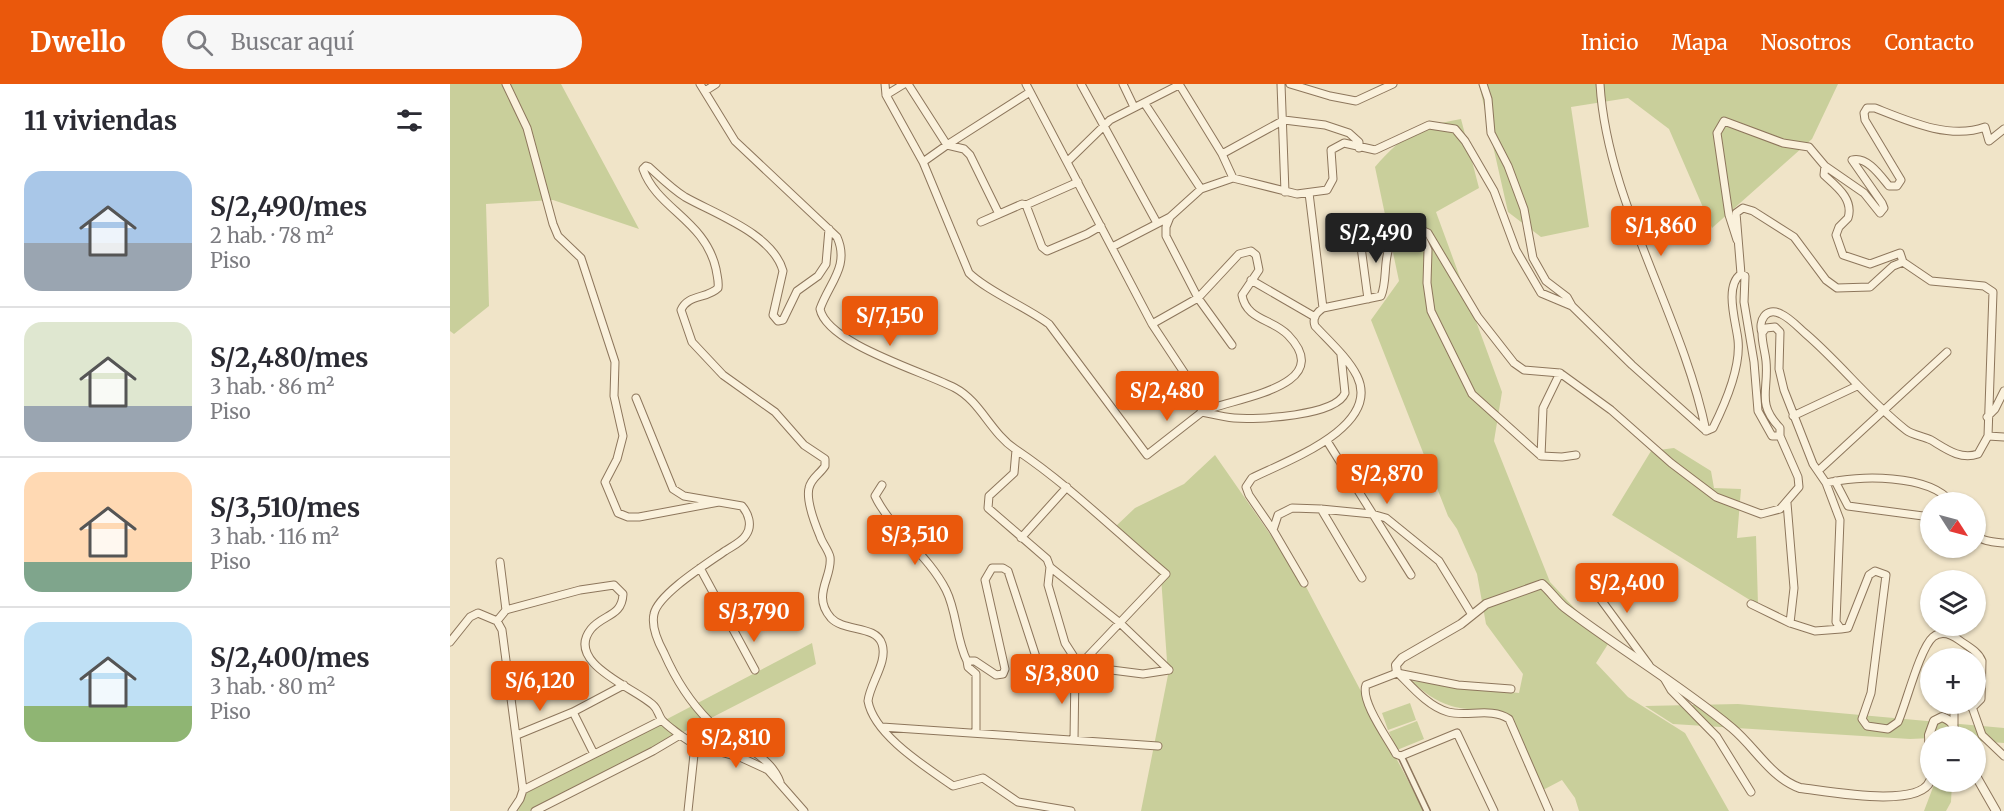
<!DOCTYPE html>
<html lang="es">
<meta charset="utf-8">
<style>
:root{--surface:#fff;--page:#f7f7f7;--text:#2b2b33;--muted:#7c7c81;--line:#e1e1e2;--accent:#ea580c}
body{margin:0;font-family:Merriweather,serif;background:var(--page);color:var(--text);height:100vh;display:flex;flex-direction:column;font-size:22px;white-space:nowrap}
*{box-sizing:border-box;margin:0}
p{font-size:20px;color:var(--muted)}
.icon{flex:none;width:33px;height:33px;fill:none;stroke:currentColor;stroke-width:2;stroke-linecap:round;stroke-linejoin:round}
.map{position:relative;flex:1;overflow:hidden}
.sheet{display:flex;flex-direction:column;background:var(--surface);width:450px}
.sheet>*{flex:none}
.needle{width:39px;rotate:126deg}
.buttons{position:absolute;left:1470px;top:408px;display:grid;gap:12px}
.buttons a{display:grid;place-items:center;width:66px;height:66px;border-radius:50%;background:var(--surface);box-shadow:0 2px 4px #0004;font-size:30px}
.price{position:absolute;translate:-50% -51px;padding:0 14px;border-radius:6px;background:var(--accent);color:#fff;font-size:20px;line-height:39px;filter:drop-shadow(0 2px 3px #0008)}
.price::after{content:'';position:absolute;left:50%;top:36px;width:18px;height:14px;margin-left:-9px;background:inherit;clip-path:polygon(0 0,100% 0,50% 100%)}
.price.active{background:#222;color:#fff}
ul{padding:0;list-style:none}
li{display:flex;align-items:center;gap:18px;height:150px;padding:0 24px}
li+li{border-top:2px solid var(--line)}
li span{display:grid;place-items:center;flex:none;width:168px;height:120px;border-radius:18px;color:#555}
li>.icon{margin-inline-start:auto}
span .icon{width:72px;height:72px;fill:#fffc;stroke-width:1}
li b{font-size:26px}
h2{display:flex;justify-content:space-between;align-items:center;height:72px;padding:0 24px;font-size:26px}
header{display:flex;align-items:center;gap:36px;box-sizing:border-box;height:84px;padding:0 30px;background:var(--accent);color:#fff}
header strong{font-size:28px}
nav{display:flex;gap:33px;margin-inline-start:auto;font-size:21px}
.search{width:420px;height:54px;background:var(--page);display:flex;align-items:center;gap:15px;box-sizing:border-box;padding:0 21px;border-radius:33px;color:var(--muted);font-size:22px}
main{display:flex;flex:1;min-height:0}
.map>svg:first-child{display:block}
</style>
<header>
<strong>Dwello</strong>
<div class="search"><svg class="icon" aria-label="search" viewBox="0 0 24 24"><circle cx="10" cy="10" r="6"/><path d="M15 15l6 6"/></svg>Buscar aquí</div>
<nav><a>Inicio</a><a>Mapa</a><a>Nosotros</a><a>Contacto</a></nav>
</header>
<main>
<section class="sheet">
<h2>11 viviendas<svg class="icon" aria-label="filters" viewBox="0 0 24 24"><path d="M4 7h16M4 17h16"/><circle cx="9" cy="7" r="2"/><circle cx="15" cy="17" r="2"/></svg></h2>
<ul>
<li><span style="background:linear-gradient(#a9c7e8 60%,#9aa5b1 0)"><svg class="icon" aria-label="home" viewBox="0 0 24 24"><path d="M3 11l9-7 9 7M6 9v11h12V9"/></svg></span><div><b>S/2,490/mes</b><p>2 hab. · 78 m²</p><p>Piso</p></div></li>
<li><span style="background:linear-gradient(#dfe7d0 70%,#9aa5b1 0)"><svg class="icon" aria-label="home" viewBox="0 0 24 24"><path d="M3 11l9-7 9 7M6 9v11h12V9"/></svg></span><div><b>S/2,480/mes</b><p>3 hab. · 86 m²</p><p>Piso</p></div></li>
<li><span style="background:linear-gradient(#ffd9b3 75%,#7fa58c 0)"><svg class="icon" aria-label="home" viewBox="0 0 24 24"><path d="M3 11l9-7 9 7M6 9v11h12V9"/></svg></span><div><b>S/3,510/mes</b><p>3 hab. · 116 m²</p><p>Piso</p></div></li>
<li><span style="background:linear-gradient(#bfe0f5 70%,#8fb573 0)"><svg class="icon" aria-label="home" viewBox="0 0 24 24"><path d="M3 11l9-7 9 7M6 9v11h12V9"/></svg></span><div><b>S/2,400/mes</b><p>3 hab. · 80 m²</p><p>Piso</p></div></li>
</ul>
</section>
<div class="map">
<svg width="1554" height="727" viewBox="0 0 1554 727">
<rect width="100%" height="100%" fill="#f0e4c8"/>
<path fill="#c9cf9b" d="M0,0H111L189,145L103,116L36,120L39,222L4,250L0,247Z
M1029,0H1388L1362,55L1262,144L1219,45L1178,14L1121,23L1139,143L1091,153L1058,128Z
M1011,35L1029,104L986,128L1052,308L1044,357L1100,498L1158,560L1146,579L1178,613L1235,649L1279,727H1129L1125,714L1112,696L1093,706L1066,642L1055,628C1011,624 997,629 961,597L1069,609L1073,590L1036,540L1027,490L1007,445L998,432L921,236L949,197L925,83C954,50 967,43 1011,35Z
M1224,364L1261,387L1264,404L1291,405L1287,454L1306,452L1308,521L1162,431L1201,367Z
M765,371L854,499L974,727H691L718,591L711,493L665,443L685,424L734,400Z
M362,559L366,580L80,727H68L76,709Z
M960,619L966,636L938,646L932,629Z
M1288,620L1554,644V659L1526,657V652L1460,655L1223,640L1195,622Z
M967,637L974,655L947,666L939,648Z
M1485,698H1502L1501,718L1496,727H1474Z"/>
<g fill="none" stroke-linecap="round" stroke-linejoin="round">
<g stroke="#8d765c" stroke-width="8">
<path id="pedestrian" d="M951,672L977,727"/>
</g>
<g stroke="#8d765c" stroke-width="9">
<path id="minor" d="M56,0L77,44L103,140L108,152L131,174L165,278L164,312L173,352L167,375L155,398L168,429L178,433H189L269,418
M250,0L285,57L387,153C400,182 379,199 370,225C377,260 475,288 505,304C530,317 541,349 565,365C619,401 666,448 716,490L625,586L624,656
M435,0L436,11L473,78L519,189C537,207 576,223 599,240L697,371L752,328L743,302L702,240L576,0
M458,0L497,61L580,8
M631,0L707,139
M673,0L684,23
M729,0L772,70L783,94
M831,0L835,108
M840,0L880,12L906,17L943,0
M1033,0L1038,15L1041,49L1058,82L1074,125L1083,174L1096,197L1117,213L1122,222
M1150,0C1157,118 1232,230 1256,347
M255,7L266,0
M436,11L454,0
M695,20L751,105
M772,70L834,36L875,41L899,49L909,58V64
M618,77L660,36L729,1
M473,78L497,61L514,65L520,71L549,130
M859,109L873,224
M576,121L628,98
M531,138L572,120L576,121L592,163L597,167L637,150L651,142
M379,145L376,180L368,192L347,207L333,236L328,237L323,231L333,187C323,150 265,130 235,113C222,105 210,93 199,83L196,82L193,85C207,125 255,136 266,185C267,192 269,197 268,204C257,215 238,210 231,226L242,258L273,291L325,328L354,361L375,375V382C370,390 361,394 359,404C356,416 365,440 370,452C372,459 378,465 380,473C383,493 361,511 381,534C394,548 426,541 432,560C438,578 420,599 418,617C424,651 476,683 503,702L533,694L568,718L621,727
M968,145L978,166L977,199L981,227L1022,310L1091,372L1112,373L1126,371
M909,148L918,215
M1287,156L1279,131L1267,49L1274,37L1333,59L1359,63L1375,82L1414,109L1430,129L1434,124L1432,119L1402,76C1417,72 1430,91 1439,102H1447L1451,96L1415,36L1414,29L1417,24H1425C1458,37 1500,56 1535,43L1539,57L1554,45
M662,163L720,133
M1291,190L1286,129L1293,124L1303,127L1344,153L1376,196L1387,204L1420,203L1443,182L1453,178L1450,169L1420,180L1393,171L1386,151L1389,143L1398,134C1404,115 1386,102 1374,91L1375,82
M801,196L865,233
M702,240L748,214L782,261
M1312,249C1308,237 1316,222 1331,230C1340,234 1348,243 1356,250C1391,280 1419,317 1456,346C1462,351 1473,352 1481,356C1496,365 1510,376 1528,370L1538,352L1543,208L1534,202L1481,197L1453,178
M891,271L895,309C886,332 807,336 784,334C773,333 762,330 752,328C780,314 889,304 838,251C823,235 796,236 792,211L809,186L806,171L801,167L789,170L748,214L716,152V143L720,133L751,105L783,94L847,110L877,106L883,95L881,66L894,59L925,66L979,41L1005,45L1015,57L1044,107L1066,166L1091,209L1122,222L1182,281L1256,347L1263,344C1275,320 1291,284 1288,256C1286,238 1274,202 1291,190L1295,192L1294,218L1304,278L1308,327L1322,352H1330V344C1306,319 1319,307 1316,277C1315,267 1312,259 1312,249L1316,244L1325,243L1330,248L1329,285L1334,306L1363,380L1376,399
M186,314L223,405L234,412L292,422C298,429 303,441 296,451C292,458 281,463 275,467C258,479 208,510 204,530C201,543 208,558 214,569C225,594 240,618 259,637C282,659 319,668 330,698
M1343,332L1407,302
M1537,333L1545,325L1554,307
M1538,352L1554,353
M877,357L961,491
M566,366L564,389L539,412L538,424L597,475L600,483L598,501L615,559L624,573L632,580L646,584L693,590L719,586
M1091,372L1093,324L1110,289
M1368,387L1497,268
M1385,397L1398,422L1473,432
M432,401L425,412L427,416C445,449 478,471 496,506C507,528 506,555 517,577
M1501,418C1479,390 1408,391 1376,399L1390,436L1386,538L1391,545L1398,544L1419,491L1425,487L1436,491L1421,609L1412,635L1417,642L1438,645L1448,638C1456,620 1470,564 1483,553C1492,546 1501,550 1509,556C1517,562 1528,567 1532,577L1531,615L1522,624
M1337,419L1344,504L1340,539L1365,547L1391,545
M871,425L912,494
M823,446L828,431L842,424L871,425L922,430L936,434L989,477L1022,531
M1526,450C1532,458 1544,458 1554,459
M571,454L617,403
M50,478L56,526
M600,483L670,539L719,586
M250,484L305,586
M1135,494L1199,581
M854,499L823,446L799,411L796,403L802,394C836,377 932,343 907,292C898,274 879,257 865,242C862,234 866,229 873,224L931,212C940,192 928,158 955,148C964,144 970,145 978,149L1028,233L1064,279L1074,286L1110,289L1161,326L1221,379L1266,413L1311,430L1330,425L1349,403L1348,393L1330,352
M1301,520L1340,539
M47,537L56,526L130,506L164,501L173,510C172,533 153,530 141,545C114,579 185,604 203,621C208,625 208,631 212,636C216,641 225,647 230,651
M0,558L20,533L28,529L47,537L52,546L73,706L70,715L62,727
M949,590C962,603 979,623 998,628C1017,633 1042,623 1059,635L1099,727
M1214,594L1221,606L1267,653L1301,708
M60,601L96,585
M1521,620L1532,651L1554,672
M123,628L144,670
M1504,640V620
M432,643L708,662
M526,648V590L518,583L517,577H525L546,591L553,590L555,585L535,496L542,484H553L558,487L588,579L625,586
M67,651L123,628L174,601
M73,706L212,636
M85,727L203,667L230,651L245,661L292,674L318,686L354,727
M238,727L245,661
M1044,727L1007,649L951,672L946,670C938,655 910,617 916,601L947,589L1008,601L1061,605"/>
</g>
<g stroke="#8d765c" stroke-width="10">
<path id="tertiary" d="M947,589L946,581L952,574L1011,540L1036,520L1092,500C1100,507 1106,516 1114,523C1169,565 1229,600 1282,644C1306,664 1320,693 1350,704C1377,707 1469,725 1480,697
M1480,680L1479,651L1484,637L1492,633C1503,637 1504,642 1506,652
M1526,692L1546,727"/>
</g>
<use href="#pedestrian" stroke="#faf1dc" stroke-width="5"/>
<use href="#minor" stroke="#faf1dc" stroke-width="7"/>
<use href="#tertiary" stroke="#faf1dc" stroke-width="8"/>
</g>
</svg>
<div class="buttons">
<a><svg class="needle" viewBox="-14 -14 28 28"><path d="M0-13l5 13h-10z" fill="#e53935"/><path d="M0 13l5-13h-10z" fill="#7c7c81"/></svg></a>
<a><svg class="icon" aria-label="layers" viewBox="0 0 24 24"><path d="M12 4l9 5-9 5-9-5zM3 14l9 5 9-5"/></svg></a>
<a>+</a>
<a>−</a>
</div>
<b class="price" style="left:1211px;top:173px">S/1,860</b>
<b class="price active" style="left:926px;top:180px">S/2,490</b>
<b class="price" style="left:440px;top:263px">S/7,150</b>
<b class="price" style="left:717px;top:338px">S/2,480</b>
<b class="price" style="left:937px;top:421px">S/2,870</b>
<b class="price" style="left:465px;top:482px">S/3,510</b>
<b class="price" style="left:1177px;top:530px">S/2,400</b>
<b class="price" style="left:304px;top:559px">S/3,790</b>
<b class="price" style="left:612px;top:621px">S/3,800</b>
<b class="price" style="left:90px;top:628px">S/6,120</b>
<b class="price" style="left:286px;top:685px">S/2,810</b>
</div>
</main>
